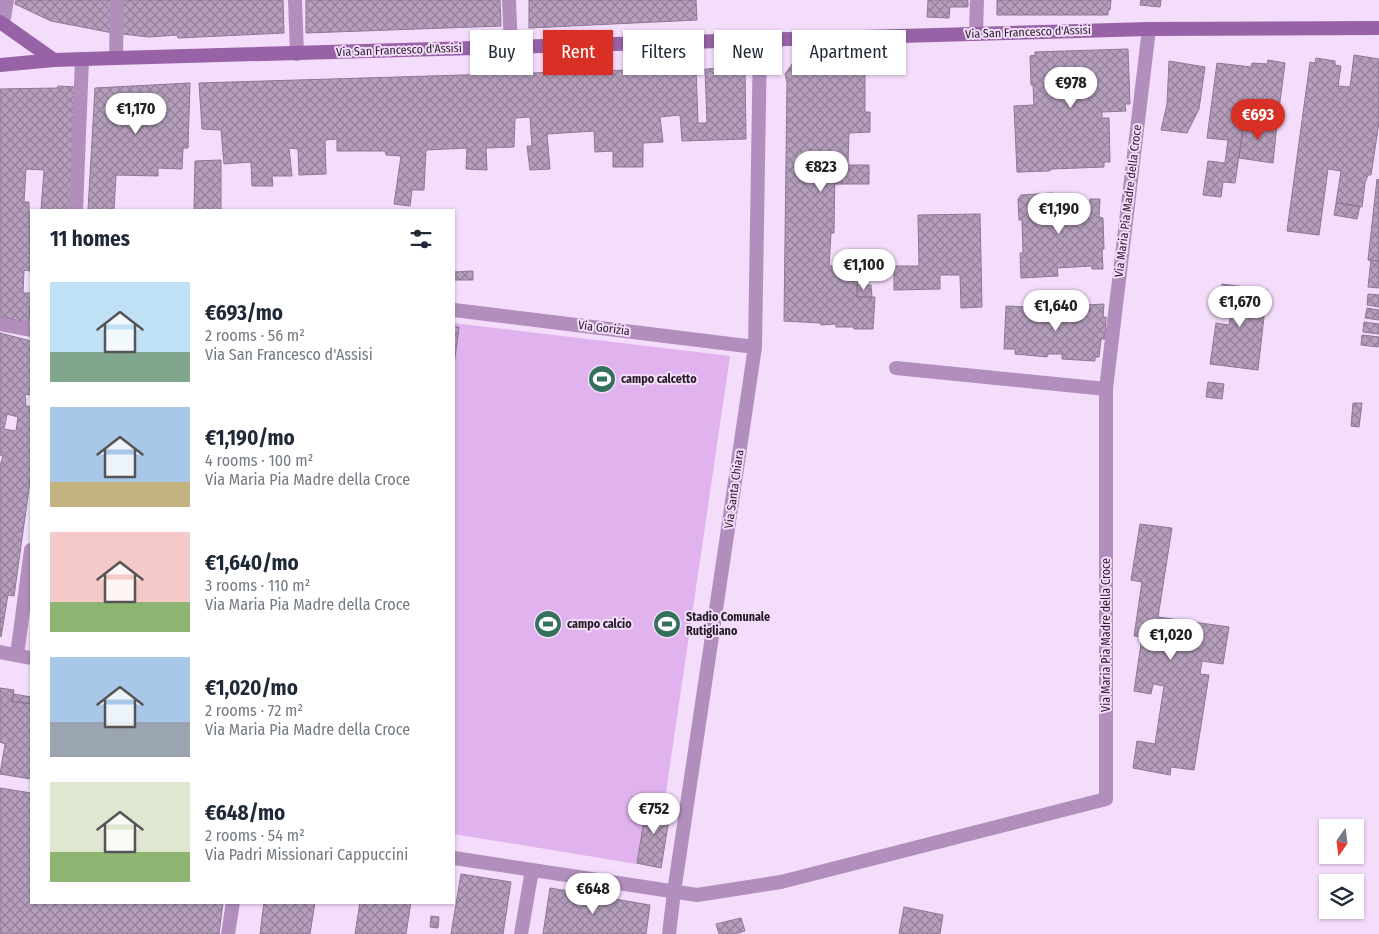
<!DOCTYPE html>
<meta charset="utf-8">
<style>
:root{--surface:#fff;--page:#f2f2f3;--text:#1f2937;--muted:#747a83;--accent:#d93025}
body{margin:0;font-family:"Fira Sans Condensed",sans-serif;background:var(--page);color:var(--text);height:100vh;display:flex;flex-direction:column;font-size:19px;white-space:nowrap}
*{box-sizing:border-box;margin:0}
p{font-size:16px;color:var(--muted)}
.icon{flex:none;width:28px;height:28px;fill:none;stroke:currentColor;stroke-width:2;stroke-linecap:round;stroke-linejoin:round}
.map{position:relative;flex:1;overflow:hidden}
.details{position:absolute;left:30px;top:209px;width:425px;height:695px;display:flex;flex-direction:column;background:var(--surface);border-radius:0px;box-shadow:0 1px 4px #0004}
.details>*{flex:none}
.guide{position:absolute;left:470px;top:30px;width:475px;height:45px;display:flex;gap:10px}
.needle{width:32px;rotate:194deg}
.buttons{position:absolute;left:1319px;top:819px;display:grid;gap:10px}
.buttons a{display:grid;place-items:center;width:45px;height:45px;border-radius:0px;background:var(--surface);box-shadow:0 1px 4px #0004;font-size:25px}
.price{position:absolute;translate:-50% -42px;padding:0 11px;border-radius:18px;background:#fff;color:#222;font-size:16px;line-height:32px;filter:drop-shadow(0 1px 2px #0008)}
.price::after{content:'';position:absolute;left:50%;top:30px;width:15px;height:11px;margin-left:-8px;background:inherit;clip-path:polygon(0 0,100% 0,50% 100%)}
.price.selected{background:var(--accent);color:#fff}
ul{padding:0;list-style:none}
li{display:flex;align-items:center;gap:15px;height:125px;padding:0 20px}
li span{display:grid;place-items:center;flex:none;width:140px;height:100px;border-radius:0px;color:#555}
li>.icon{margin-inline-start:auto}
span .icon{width:60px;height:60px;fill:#fffc;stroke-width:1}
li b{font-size:21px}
h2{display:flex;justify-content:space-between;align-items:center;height:60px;padding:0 20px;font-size:21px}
.chip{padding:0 18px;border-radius:0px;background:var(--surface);box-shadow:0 1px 4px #0004;font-size:18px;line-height:45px}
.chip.selected{background:var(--accent);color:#fff}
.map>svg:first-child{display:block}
</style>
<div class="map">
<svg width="1379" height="934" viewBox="0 0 1379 934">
<defs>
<pattern id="building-cross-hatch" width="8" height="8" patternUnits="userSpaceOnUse" patternTransform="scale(1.25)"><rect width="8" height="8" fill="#b69fbd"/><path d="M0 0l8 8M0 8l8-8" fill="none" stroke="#948199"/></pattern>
</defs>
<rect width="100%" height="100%" fill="#f4dcfb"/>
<path fill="#e0b2ee" d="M454,323L730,356L655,867L454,834Z"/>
<path fill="url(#building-cross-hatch)" stroke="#8d7794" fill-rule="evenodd" d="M16,0H113V33L51,21L15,4Z
M122,0H283L284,33L178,38L177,35L149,37L122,34Z
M306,0H500L501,26L306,33Z
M529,0H696L697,20L529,28Z
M928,0H968V7H950L949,18L927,17Z
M997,0H1111L1110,10H1108V15H997Z
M1141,0H1161L1160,7L1140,5Z
M1128,49L1130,104H1125L1126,111L1102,112V118H1109L1110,162H1104V167L1052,169L1049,171L1017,172L1014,106L1034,105L1033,85H1031L1030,56L1035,55V52Z
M1354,55L1379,59V122L1371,175H1368L1365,183L1362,207L1336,203L1341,171L1328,169L1319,235L1287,231L1310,62L1315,63L1316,58L1335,61V65L1341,66L1338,86L1350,87Z
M1268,60L1285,63L1277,124L1244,120L1235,183L1223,182L1221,197L1203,195L1208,161L1225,163L1228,140L1207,138L1217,63L1251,67L1252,63L1267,64Z
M1169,61L1205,67L1199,109L1187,133L1161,130L1167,104Z
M798,63H865V112H870V132L849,133L848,164L835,165L834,233H831L829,267L835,264H858L857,297H875L873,329H854V327H836V324L821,325L820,323L784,321L787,82L785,74L792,64Z
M745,67L746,139L682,141L680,115L660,117L663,142L643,143V167H613V151L595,152L594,131L547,134L550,169L530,170L527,146H532L530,117L515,118L514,147L486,148L487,170L466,169L467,148L426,150L424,190H412L410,206L394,204L401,156L386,155L385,151H337V139L325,140L326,174L299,175L298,149L289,148L292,176H272L273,186H252L251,162L224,164L221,130L202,129L199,83L696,68L698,123H707L705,69Z
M190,83L188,148H183L182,169L158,168V176L116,175L114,210H88L95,88Z
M58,86L76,87L70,210H41L44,170L26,169L24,202H29L30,271L24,270L23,293H31L29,323L0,317V89L57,88Z
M1244,120L1277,124L1273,163L1239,158Z
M221,160V210H194L195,161Z
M835,165H869V184H835Z
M1377,179L1379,180V261L1368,260Z
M1053,193L1055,202H1090V199H1100L1099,217L1103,218L1104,249H1102L1103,269H1092V266L1057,268L1058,276L1021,278L1020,253H1023L1022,220H1019L1018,199L1021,195Z
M1336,203L1360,206L1357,219L1334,215Z
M980,214L982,307L961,308L960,275H940V289L894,290V266H919L918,215Z
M1371,260L1379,261V288L1368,287Z
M473,271V280H454V272Z
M1222,284L1267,290L1258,370L1210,364L1216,323L1229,325L1231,313L1218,312Z
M857,285H871L872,297H857Z
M1368,294L1379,295V307L1367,305Z
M1104,304L1103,317H1106L1105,339H1101L1099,357H1095V361L1062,359V354H1048L1047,357L1015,354V349H1004L1006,306L1030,307V314L1068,315V306Z
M1367,308L1379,310V320L1365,318Z
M1364,322L1379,324V334L1363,332Z
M454,327H459L454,365Z
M0,333L31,341V395L25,394L26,406L31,407V474L14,596L8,595L1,637L0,636V466L3,456L0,455ZM7,414L18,417L16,431L4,429Z
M1362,335L1379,337L1378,347L1361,345Z
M1208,382L1224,384L1222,399L1206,397Z
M1353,403H1362L1359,427L1351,426Z
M1140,524L1172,528L1158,617L1229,627L1223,664L1202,661L1200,674L1209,675L1194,770L1171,767L1170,775L1133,768L1137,741L1155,744L1164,686L1153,684L1151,694L1134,691L1142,637L1134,636L1142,582L1131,580Z
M0,688L14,690L12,701L31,704V779L0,774L5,744L0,742Z
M14,694L31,697V704L12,701Z
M0,788L31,793V902H223L219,934H0Z
M647,803L671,807L661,868L637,863Z
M461,874L511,882L503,934H451Z
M550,888L650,905L646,934H543Z
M264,902H315L310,934H260Z
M360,902H411L406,934H355Z
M904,907L943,915L940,934H899Z
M431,916L439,917L438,928L430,927Z
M741,918L745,931L734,934H719L716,924Z"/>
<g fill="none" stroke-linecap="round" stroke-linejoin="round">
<path stroke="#b28ebd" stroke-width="14" d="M3,24L7,0
M116,58L117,0"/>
<path stroke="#b28ebd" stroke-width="14" d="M295,0L297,54
M509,0L511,47
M976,34L977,0
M76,210L82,59
M454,310L755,347
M0,324L31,330
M896,368L1106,389
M0,652L31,658
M17,655L31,550
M454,858L697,895L781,882L1106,799V389L1149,29
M228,934L233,902
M521,934L532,870
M669,934L674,892L755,347L760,40"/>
<path stroke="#9862a7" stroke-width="14" d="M0,22L54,60
M0,65L54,60L116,58L1149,29L1379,28"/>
</g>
<defs>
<g id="stadium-disc" transform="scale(1.4375)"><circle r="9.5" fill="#34715c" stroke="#f4dcfb"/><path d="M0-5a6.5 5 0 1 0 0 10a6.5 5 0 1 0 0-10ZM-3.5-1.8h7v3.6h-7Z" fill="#fff"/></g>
</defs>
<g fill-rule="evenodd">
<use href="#stadium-disc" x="602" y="379"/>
<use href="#stadium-disc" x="548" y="624"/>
<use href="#stadium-disc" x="667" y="624"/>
</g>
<g text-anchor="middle" stroke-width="4" stroke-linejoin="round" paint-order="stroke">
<g font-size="12" fill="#241b26" stroke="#f4dcfb">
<text transform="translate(1028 32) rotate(-2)" y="4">Via San Francesco d'Assisi</text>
<text transform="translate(399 50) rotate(-2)" y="4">Via San Francesco d'Assisi</text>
<text transform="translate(1128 201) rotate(-83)" y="4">Via Maria Pia Madre della Croce</text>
<text transform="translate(604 328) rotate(7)" y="4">Via Gorizia</text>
<text transform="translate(734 489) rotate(-82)" y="4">Via Santa Chiara</text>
<text transform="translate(1106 635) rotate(-90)" y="4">Via Maria Pia Madre della Croce</text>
</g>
<g font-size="12" font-weight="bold" fill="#241b26" stroke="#f4dcfb" text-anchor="start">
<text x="621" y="383">campo calcetto</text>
<text x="686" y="621">Stadio Comunale<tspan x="686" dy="14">Rutigliano</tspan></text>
<text x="567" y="628">campo calcio</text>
</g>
</g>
</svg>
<div class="buttons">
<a><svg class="needle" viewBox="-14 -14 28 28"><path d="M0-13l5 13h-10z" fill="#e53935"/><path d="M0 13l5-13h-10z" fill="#747a83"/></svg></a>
<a><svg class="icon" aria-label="layers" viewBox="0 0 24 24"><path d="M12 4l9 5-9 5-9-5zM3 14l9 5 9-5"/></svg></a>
</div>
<b class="price" style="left:1071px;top:109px">€978</b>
<b class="price" style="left:136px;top:135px">€1,170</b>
<b class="price selected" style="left:1258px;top:141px">€693</b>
<b class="price" style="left:821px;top:193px">€823</b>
<b class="price" style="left:1059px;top:235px">€1,190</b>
<b class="price" style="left:864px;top:291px">€1,100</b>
<b class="price" style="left:1240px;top:328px">€1,670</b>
<b class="price" style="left:1056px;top:332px">€1,640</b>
<b class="price" style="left:1171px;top:661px">€1,020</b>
<b class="price" style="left:654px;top:835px">€752</b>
<b class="price" style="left:593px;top:915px">€648</b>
<div class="guide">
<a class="chip">Buy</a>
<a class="chip selected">Rent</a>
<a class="chip">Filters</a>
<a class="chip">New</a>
<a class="chip">Apartment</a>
</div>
<section class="details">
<h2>11 homes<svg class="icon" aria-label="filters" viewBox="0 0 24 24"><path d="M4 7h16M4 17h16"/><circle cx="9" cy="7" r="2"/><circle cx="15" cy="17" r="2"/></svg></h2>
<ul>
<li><span style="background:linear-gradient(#bfe0f5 70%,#7fa58c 0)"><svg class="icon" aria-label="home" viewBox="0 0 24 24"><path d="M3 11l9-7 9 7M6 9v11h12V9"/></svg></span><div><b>€693/mo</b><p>2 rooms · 56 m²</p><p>Via San Francesco d'Assisi</p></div></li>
<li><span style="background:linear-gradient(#a9c7e8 75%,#c2b280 0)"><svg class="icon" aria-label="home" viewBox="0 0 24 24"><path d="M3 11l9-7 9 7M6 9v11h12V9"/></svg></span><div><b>€1,190/mo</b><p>4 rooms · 100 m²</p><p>Via Maria Pia Madre della Croce</p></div></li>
<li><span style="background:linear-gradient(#f6c9c9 70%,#8fb573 0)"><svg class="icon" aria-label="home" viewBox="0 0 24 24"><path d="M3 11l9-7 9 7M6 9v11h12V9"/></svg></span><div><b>€1,640/mo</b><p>3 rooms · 110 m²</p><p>Via Maria Pia Madre della Croce</p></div></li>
<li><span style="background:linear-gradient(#a9c7e8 65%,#9aa5b1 0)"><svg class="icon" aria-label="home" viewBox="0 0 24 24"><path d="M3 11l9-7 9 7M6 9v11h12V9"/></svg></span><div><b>€1,020/mo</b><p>2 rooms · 72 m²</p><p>Via Maria Pia Madre della Croce</p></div></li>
<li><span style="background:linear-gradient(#dfe7d0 70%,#8fb573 0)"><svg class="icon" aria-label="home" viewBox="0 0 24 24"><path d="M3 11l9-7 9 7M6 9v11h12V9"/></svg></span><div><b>€648/mo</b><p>2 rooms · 54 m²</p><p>Via Padri Missionari Cappuccini</p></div></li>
</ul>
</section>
</div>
